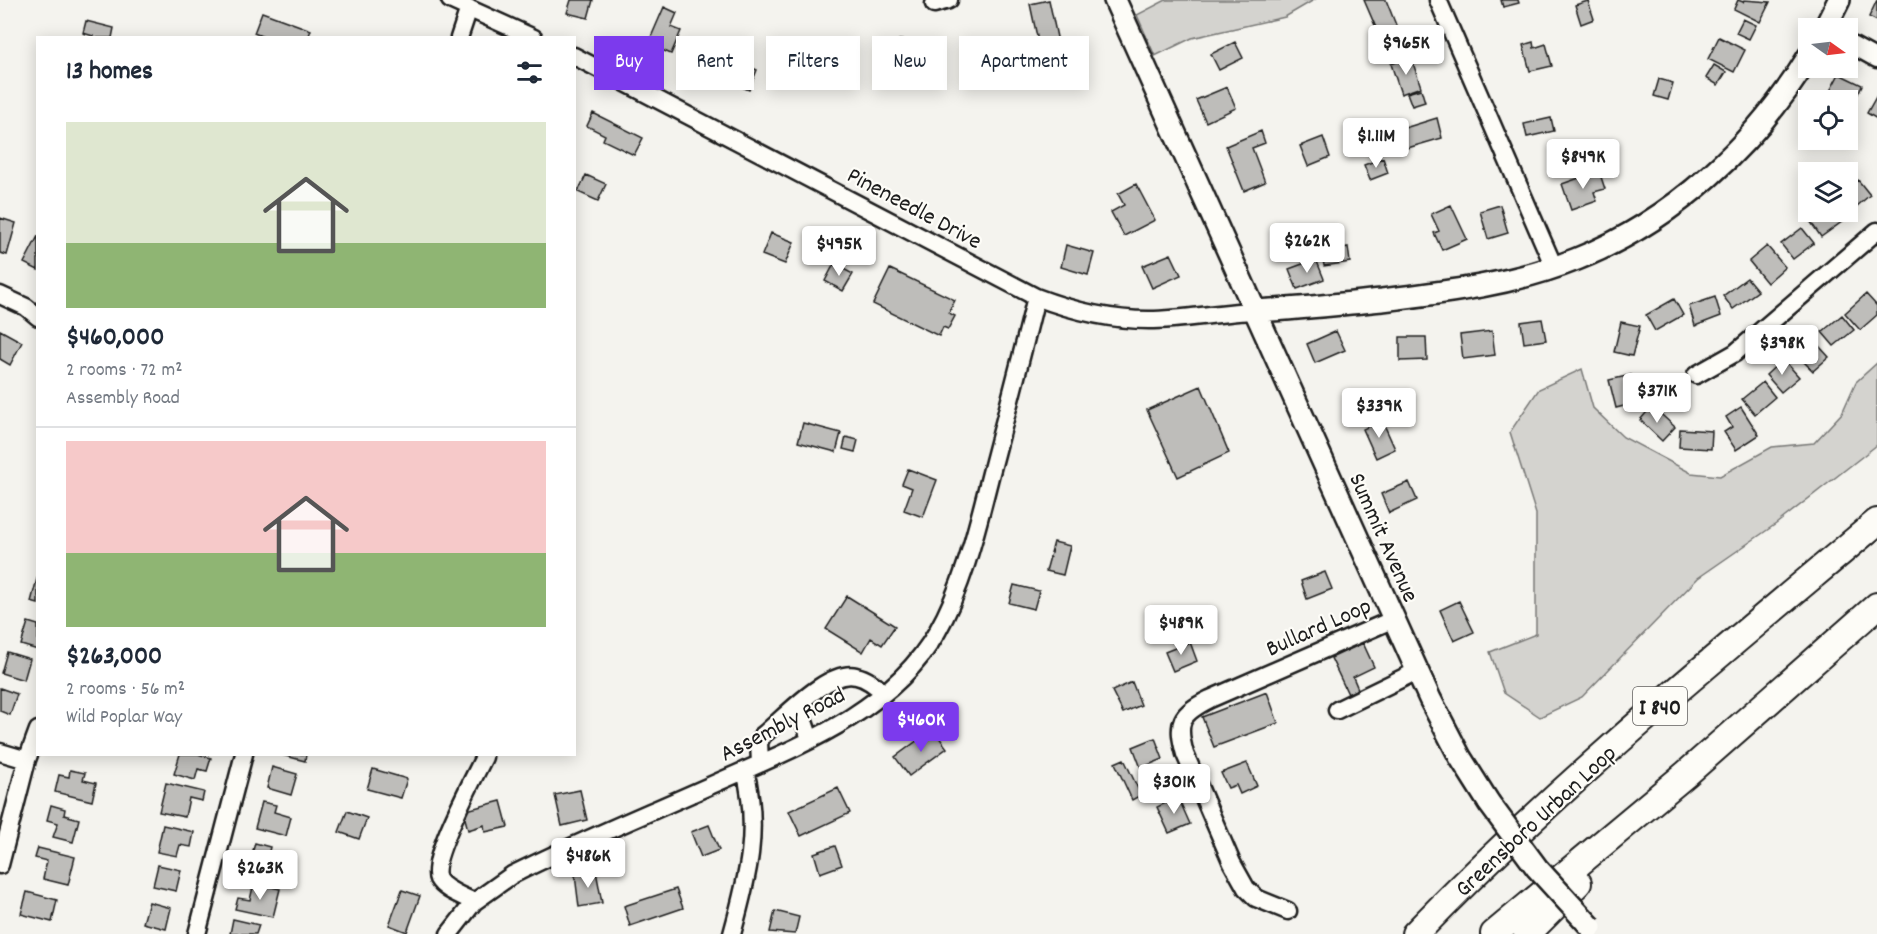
<!DOCTYPE html>
<meta charset="utf-8">
<style>
:root{--surface:#fff;--page:#f6f6f7;--text:#1f2937;--muted:#747a83;--line:#e0e1e3;--accent:#7c3aed}
body{margin:0;font-family:Dekko,sans-serif;background:var(--page);color:var(--text);height:100vh;display:flex;flex-direction:column;font-size:22px;white-space:nowrap}
*{box-sizing:border-box;margin:0}
p{font-size:20px;color:var(--muted)}
.icon{flex:none;width:33px;height:33px;fill:none;stroke:currentColor;stroke-width:2;stroke-linecap:round;stroke-linejoin:round}
.map{position:relative;flex:1;overflow:hidden}
.drawer{position:absolute;left:36px;top:36px;width:540px;height:720px;display:flex;flex-direction:column;background:var(--surface);border-radius:0px;box-shadow:0 3px 15px #0003}
.drawer>*{flex:none}
.guide{position:absolute;left:594px;top:36px;width:570px;height:54px;display:flex;gap:12px}
.needle{width:39px;rotate:104deg}
.controls{position:absolute;left:1798px;top:18px;display:grid;gap:12px}
.controls a{display:grid;place-items:center;width:60px;height:60px;border-radius:0px;background:var(--surface);box-shadow:0 3px 15px #0003;font-size:30px}
.price{position:absolute;translate:-50% -51px;padding:0 14px;border-radius:6px;background:#fff;color:#222;font-size:20px;line-height:39px;filter:drop-shadow(0 2px 3px #0008)}
.price::after{content:'';position:absolute;left:50%;top:36px;width:18px;height:14px;margin-left:-9px;background:inherit;clip-path:polygon(0 0,100% 0,50% 100%)}
.price.on{background:var(--accent);color:#fff}
ul{padding:0;list-style:none}
li{display:grid;align-content:center;gap:12px;height:318px;padding:0 30px}
li+li{border-top:2px solid var(--line)}
li span{display:grid;place-items:center;height:186px;border-radius:0px;color:#555}
li>.icon{margin-inline-start:auto}
span .icon{width:108px;height:108px;fill:#fffc;stroke-width:1}
li b{font-size:26px}
h2{display:flex;justify-content:space-between;align-items:center;height:72px;padding:0 30px;font-size:26px}
.tag{padding:0 21px;border-radius:0px;background:var(--surface);box-shadow:0 3px 15px #0003;font-size:21px;line-height:54px}
.tag.on{background:var(--accent);color:#fff}
.map>svg:first-child{display:block}
</style>
<div class="map">
<svg width="1877" height="934" viewBox="0 0 1877 934">
<rect width="100%" height="100%" fill="#f4f3ee"/>
<filter id="ink" filterUnits="userSpaceOnUse"><feTurbulence type="fractalNoise" baseFrequency=".0167" numOctaves="2"/><feDisplacementMap in="SourceGraphic" scale="12" xChannelSelector="R" yChannelSelector="G"/><feConvolveMatrix kernelMatrix="1 2 1 2 8 2 1 2 1" color-interpolation-filters="sRGB"/></filter>
<g filter="url(#ink)">
<path fill="#d4d3cf" stroke="#787876" stroke-width="1.5" d="M1166,0H1314L1285,17L1192,38L1155,56L1137,15Z
M1877,363V445L1776,524L1698,578L1582,697L1540,717L1504,693L1490,652L1536,634V514L1510,432L1539,389L1582,369L1593,408L1623,437L1691,473L1720,476L1772,447L1814,443L1842,413L1856,382Z"/>
<path fill="#bebdba" stroke="#1c1c1c" stroke-width="1.5" d="M571,0H593L588,18L567,13Z
M1049,0L1058,42L1039,46L1030,4Z
M1364,0H1386L1398,30L1380,37Z
M1501,0H1518L1519,3L1503,7Z
M1738,0L1743,2L1744,0L1770,2L1760,22L1734,9Z
M1877,0V21L1869,17Z
M1588,1L1594,19L1581,24L1575,5Z
M664,7L677,13L671,27L681,31L671,54L648,44Z
M262,12L311,30L308,38H266L254,33Z
M1743,19L1756,25L1749,39L1736,33Z
M86,21L114,28L112,38H92L93,36L83,33Z
M1719,37L1745,50L1734,72L1708,59Z
M899,40L940,45L938,63L897,58Z
M1235,42L1243,58L1219,70L1211,54Z
M1533,42L1534,48L1546,44L1552,66L1530,71L1523,45Z
M717,53L757,70L749,90L709,73Z
M1411,57L1421,87L1401,94L1391,64Z
M1714,65L1726,72L1718,85L1706,78Z
M1839,74L1862,85L1853,104L1829,93Z
M1659,79L1673,83L1668,100L1654,96Z
M1227,87L1236,108L1206,122L1196,100Z
M1421,89L1425,102L1412,106L1407,93Z
M1876,97L1877,98V119L1867,113Z
M593,113L643,138L634,155L603,140L605,135L587,126Z
M1437,118L1442,138L1404,149L1398,130Z
M1551,118L1554,131L1527,137L1524,124Z
M1261,131L1265,143L1252,148L1265,182L1244,191L1226,146Z
M1323,137L1330,157L1308,166L1300,146Z
M1383,158L1388,173L1370,180L1364,165Z
M1599,171L1605,189L1594,192L1597,201L1571,210L1562,184Z
M586,175L606,184L598,201L578,192Z
M1858,180L1870,195L1850,212L1848,210V188Z
M1136,184L1155,220L1124,236L1111,212L1124,205L1118,194Z
M1451,205L1467,239L1442,250L1434,233L1439,231L1431,214Z
M1500,205L1508,233L1488,239L1480,211Z
M1823,212H1836L1843,221L1821,237L1810,221Z
M0,218L16,223L7,255L0,253Z
M1802,228L1814,243L1793,259L1781,244Z
M771,233L794,242L785,264L762,255Z
M38,236V270L24,263Z
M1066,245L1094,253L1088,275L1061,267Z
M1767,246L1785,267L1767,283L1749,261Z
M1348,247L1350,262L1324,266L1322,252Z
M1171,254L1181,275L1152,288L1142,266Z
M1316,259L1324,279L1297,289L1289,269Z
M834,264L853,274L843,291L825,281Z
M890,269L955,300L949,313L955,316L948,329L943,327L939,336L873,304Z
M1747,278L1758,291L1733,309L1723,296Z
M1866,294L1877,306V315L1860,330L1845,313Z
M1715,297L1721,316L1695,326L1689,306Z
M1674,299L1683,315L1655,331L1646,315Z
M1842,315L1854,330L1834,346L1822,332Z
M1542,319L1546,340L1524,343L1521,322Z
M1621,322L1640,326L1632,356L1614,352Z
M0,330L22,342L10,365L0,359Z
M1336,331L1345,350L1315,363L1307,344Z
M1492,331L1495,355L1463,359L1460,335Z
M1809,335L1829,357L1813,371L1792,350Z
M1400,337H1426L1427,360L1400,361Z
M1783,359L1799,377L1781,392L1766,375Z
M1631,375L1634,388L1648,384L1651,399L1616,408L1609,380Z
M1763,382L1775,397L1755,414L1742,399Z
M1201,386L1229,453L1178,477L1147,410Z
M1652,406L1675,427L1662,441L1640,420Z
M1741,407L1759,435L1736,450L1724,432L1732,427L1726,417Z
M1382,420L1395,449L1376,458L1363,429Z
M803,423L841,433L836,452L798,442Z
M1680,429L1712,431L1711,449L1679,447Z
M846,437L858,440L855,452L843,449Z
M908,469L937,480L923,517L904,510L912,488L902,484Z
M1409,482L1417,500L1389,513L1381,494Z
M1054,542L1070,546L1063,575L1046,571Z
M1325,572L1332,589L1307,599L1301,581Z
M38,575V604L31,602Z
M1014,585L1039,591L1034,609L1009,603Z
M847,596L895,626L882,645L871,638L863,652L826,629Z
M1459,601L1474,632L1454,641L1440,610Z
M28,622L38,625V650L21,645Z
M1190,642L1197,661L1173,671L1165,652Z
M1363,643L1374,667L1353,677L1358,689L1348,694L1331,658Z
M7,652L30,659L24,680L1,673Z
M1132,682L1141,705L1123,713L1112,691Z
M0,688L17,694L10,715L0,711Z
M1267,692L1278,723L1214,747L1202,717Z
M933,729L947,748L909,776L895,757Z
M1155,738L1163,759L1141,768L1133,747Z
M180,754H198L211,758L207,771L198,769L195,780L174,774Z
M278,754H306L305,761Z
M1124,759L1141,795L1132,800L1115,763Z
M1247,763L1257,786L1240,794L1236,785L1228,788L1221,773Z
M272,767L297,774L291,795L267,788Z
M373,769L407,779L401,798L367,789Z
M70,770L85,773L83,780L96,783L92,801L55,792L59,775L69,777Z
M166,783L204,792L202,801L189,798L185,817L159,812Z
M838,788L850,813L801,836L789,811Z
M580,790L587,820L562,826L555,795Z
M1178,797L1190,824L1169,833L1157,807Z
M501,801L508,827L485,832L484,825L468,830L463,811Z
M262,802L276,805L274,812L291,817L286,836L255,828Z
M51,805L65,809L64,815L79,819L73,842L53,837L58,823L47,820Z
M347,811L367,818L359,839L339,832Z
M163,825L194,832L191,847L180,845L177,856L157,852Z
M709,825L719,850L701,857L691,832Z
M255,843L270,847L268,855L276,857L270,880L247,873Z
M835,846L842,865L820,873L814,853Z
M38,848L75,857L68,885L43,879L47,861L35,858Z
M158,865L181,870L176,891L153,886Z
M596,871L602,903L579,907L575,875Z
M254,883L280,889L273,917L235,909L238,898L250,900Z
M676,889L683,908L630,926L624,906Z
M402,890L420,896L407,932L389,925Z
M27,892L57,900L52,922L21,914Z
M149,902L171,908L166,929L143,923Z
M775,911L799,917L795,934L770,932Z
M233,919L259,925L256,934H230Z"/>
<g fill="none" stroke-linecap="round" stroke-linejoin="round">
<g stroke="#1c1c1c" stroke-width="21">
<path id="minor" d="M450,0L534,38
M1438,0L1554,267
M934,4L949,0
M459,38L469,8
M1848,43L1877,59
M574,56L1036,297C1073,311 1110,320 1149,320C1185,320 1220,312 1256,311
M0,295L26,307L38,317
M1696,375L1735,353L1877,231
M798,704L810,739
M1337,710L1417,671
M0,752L27,760
M760,763L759,742L763,735C784,718 828,669 856,676C867,678 876,686 884,693
M0,865L27,760L38,730
M474,902C463,896 444,890 438,879C429,860 474,778 484,757
M1288,911L1256,898L1246,888L1232,863L1185,754C1176,722 1180,714 1210,699L1394,619
M197,934L244,754
M449,934L474,902L512,875C576,843 642,816 707,787C789,750 890,715 937,632C965,583 978,523 992,469C1007,412 1022,355 1036,297
M732,934C748,876 760,830 745,770"/>
</g>
<g stroke="#1c1c1c" stroke-width="26">
<path id="major" d="M1115,0L1430,699L1460,757L1489,803
M1825,28L1839,0
M1256,311C1298,309 1340,304 1382,300C1449,292 1515,284 1577,259C1673,221 1756,144 1809,56"/>
</g>
<g stroke="#1c1c1c" stroke-width="30">
<path id="highway" d="M1415,934C1557,786 1720,654 1877,522
M1494,934L1686,774L1877,606
M1527,934L1578,883"/>
</g>
<use href="#minor" stroke="#fdfcf7" stroke-width="16"/>
<use href="#major" stroke="#fdfcf7" stroke-width="21"/>
<use href="#highway" stroke="#fdfcf7" stroke-width="26"/>
<g stroke="#1c1c1c" stroke-width="26" stroke-linecap="butt">
<path id="major-bridge" d="M1489,803L1537,868L1591,927"/>
</g>
<use href="#major-bridge" stroke="#fdfcf7" stroke-width="21"/>
</g>
</g>
<g text-anchor="middle" stroke-width="4.5" stroke-linejoin="round" paint-order="stroke">
<rect fill="#fdfcf7" stroke="#605f5e" stroke-width="1.5" x="1633" y="687" width="54" height="38" rx="4.5"/>
<g font-size="22" font-weight="bold" fill="#1c1c1c">
<text x="1660" y="714">I 840</text>
</g>
<g font-size="24" fill="#1c1c1c" stroke="#fdfcf7">
<text transform="translate(915 207) rotate(28)" y="8">Pineneedle Drive</text>
<text transform="translate(1385 537) rotate(66)" y="8">Summit Avenue</text>
<text transform="translate(1318 626) rotate(-24)" y="8">Bullard Loop</text>
<text transform="translate(782 723) rotate(-27)" y="8">Assembly Road</text>
<text transform="translate(1535 820) rotate(-43)" y="8">Greensboro Urban Loop</text>
</g>
</g>
</svg>
<div class="controls">
<a><svg class="needle" viewBox="-14 -14 28 28"><path d="M0-13l5 13h-10z" fill="#e53935"/><path d="M0 13l5-13h-10z" fill="#747a83"/></svg></a>
<a><svg class="icon" aria-label="locate" viewBox="0 0 24 24"><circle cx="12" cy="12" r="6"/><path d="M12 2v4M12 18v4M2 12h4M18 12h4"/></svg></a>
<a><svg class="icon" aria-label="layers" viewBox="0 0 24 24"><path d="M12 4l9 5-9 5-9-5zM3 14l9 5 9-5"/></svg></a>
</div>
<b class="price" style="left:1406px;top:76px">$965K</b>
<b class="price" style="left:1376px;top:169px">$1.11M</b>
<b class="price" style="left:1583px;top:190px">$849K</b>
<b class="price" style="left:1307px;top:274px">$262K</b>
<b class="price" style="left:839px;top:277px">$495K</b>
<b class="price" style="left:1782px;top:376px">$398K</b>
<b class="price" style="left:1657px;top:424px">$371K</b>
<b class="price" style="left:1379px;top:439px">$339K</b>
<b class="price" style="left:1181px;top:656px">$489K</b>
<b class="price on" style="left:921px;top:753px">$460K</b>
<b class="price" style="left:1174px;top:815px">$301K</b>
<b class="price" style="left:588px;top:889px">$486K</b>
<b class="price" style="left:260px;top:901px">$263K</b>
<div class="guide">
<a class="tag on">Buy</a>
<a class="tag">Rent</a>
<a class="tag">Filters</a>
<a class="tag">New</a>
<a class="tag">Apartment</a>
</div>
<section class="drawer">
<h2>13 homes<svg class="icon" aria-label="filters" viewBox="0 0 24 24"><path d="M4 7h16M4 17h16"/><circle cx="9" cy="7" r="2"/><circle cx="15" cy="17" r="2"/></svg></h2>
<ul>
<li><span style="background:linear-gradient(#dfe7d0 65%,#8fb573 0)"><svg class="icon" aria-label="home" viewBox="0 0 24 24"><path d="M3 11l9-7 9 7M6 9v11h12V9"/></svg></span><div><b>$460,000</b><p>2 rooms · 72 m²</p><p>Assembly Road</p></div></li>
<li><span style="background:linear-gradient(#f6c9c9 60%,#8fb573 0)"><svg class="icon" aria-label="home" viewBox="0 0 24 24"><path d="M3 11l9-7 9 7M6 9v11h12V9"/></svg></span><div><b>$263,000</b><p>2 rooms · 56 m²</p><p>Wild Poplar Way</p></div></li>
</ul>
</section>
</div>
